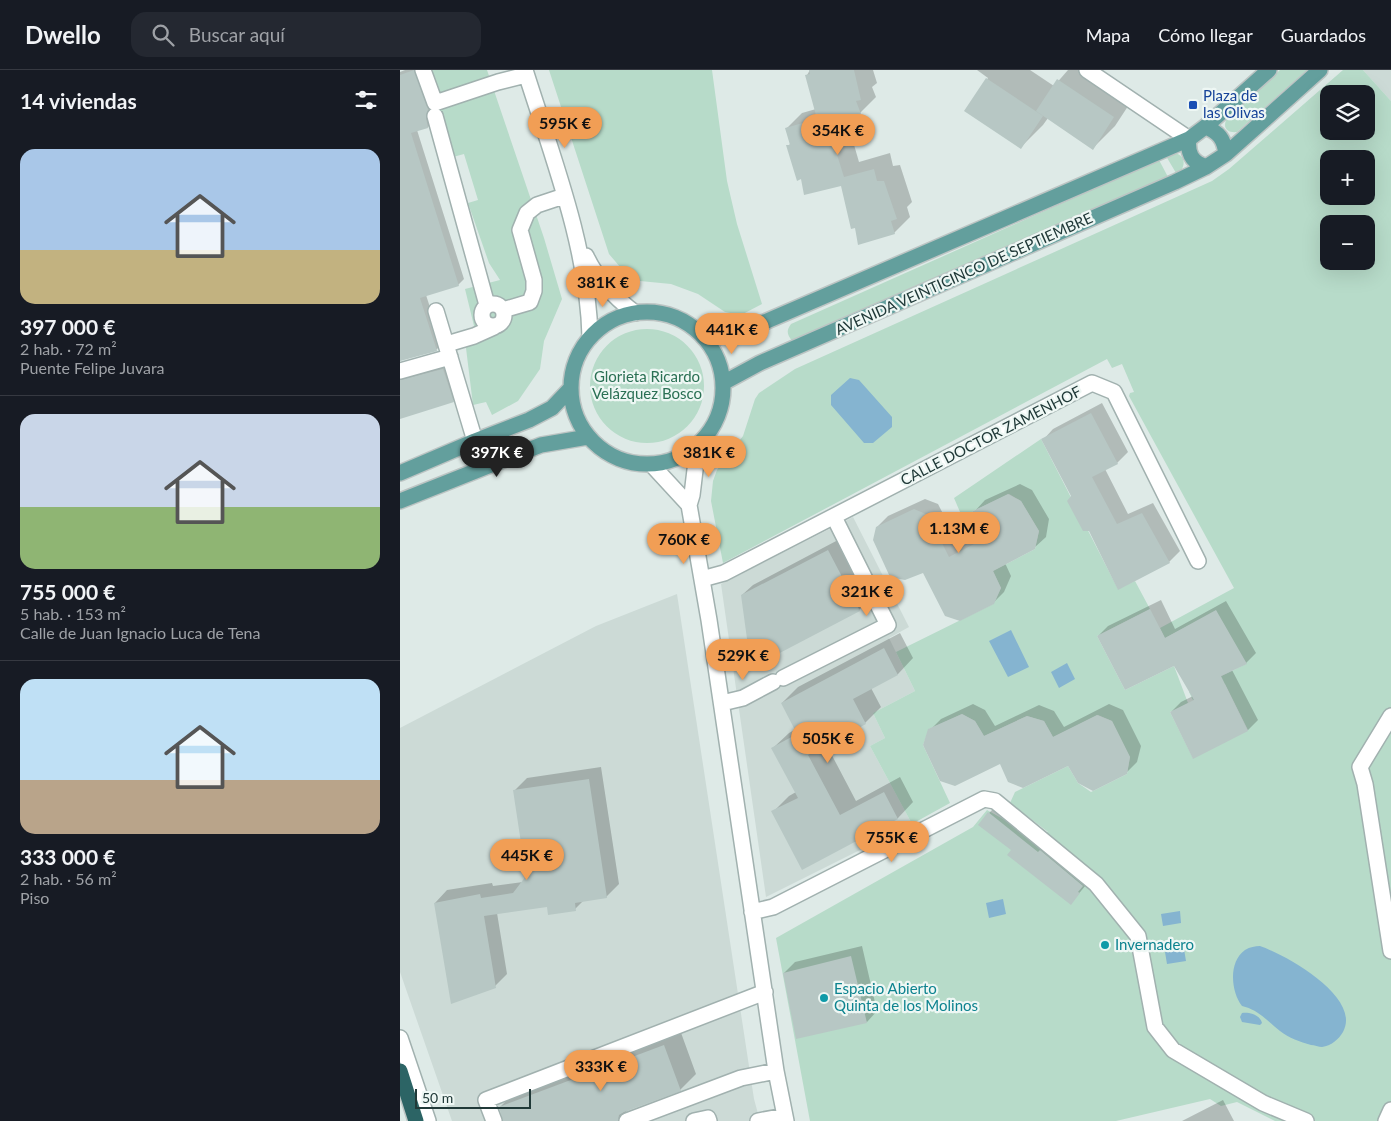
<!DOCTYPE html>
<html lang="es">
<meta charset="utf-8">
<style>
:root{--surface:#171b24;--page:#242831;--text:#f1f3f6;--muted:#9ea1a6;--line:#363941;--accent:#f19e55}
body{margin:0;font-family:Lato,sans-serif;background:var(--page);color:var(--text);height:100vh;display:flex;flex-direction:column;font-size:19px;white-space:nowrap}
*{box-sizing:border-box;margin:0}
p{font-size:16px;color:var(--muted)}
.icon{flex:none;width:28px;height:28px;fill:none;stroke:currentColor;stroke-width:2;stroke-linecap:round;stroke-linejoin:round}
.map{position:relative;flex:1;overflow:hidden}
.drawer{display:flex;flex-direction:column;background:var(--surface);width:400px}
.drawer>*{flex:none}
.buttons{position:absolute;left:920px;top:15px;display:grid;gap:10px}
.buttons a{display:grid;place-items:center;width:55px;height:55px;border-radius:10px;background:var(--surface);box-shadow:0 5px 20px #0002;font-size:25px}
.scale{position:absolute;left:15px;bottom:12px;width:116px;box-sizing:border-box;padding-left:5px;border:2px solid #203938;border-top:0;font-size:14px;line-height:18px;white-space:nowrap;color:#203938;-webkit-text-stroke:4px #eef7f4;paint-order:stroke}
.price{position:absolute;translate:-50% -42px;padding:0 11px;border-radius:18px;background:var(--accent);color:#111;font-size:16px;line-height:32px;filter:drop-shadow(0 1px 2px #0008)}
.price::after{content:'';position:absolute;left:50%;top:30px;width:15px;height:11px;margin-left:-8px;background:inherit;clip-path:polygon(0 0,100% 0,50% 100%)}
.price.active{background:#222;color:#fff}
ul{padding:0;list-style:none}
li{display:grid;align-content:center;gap:10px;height:265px;padding:0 20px}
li+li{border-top:1px solid var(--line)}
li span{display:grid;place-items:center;height:155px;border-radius:15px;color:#555}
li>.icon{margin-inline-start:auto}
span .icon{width:90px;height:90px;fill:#fffc;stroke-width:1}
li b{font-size:21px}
h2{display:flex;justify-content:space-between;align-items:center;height:60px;padding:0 20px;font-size:21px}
header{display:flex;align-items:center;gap:30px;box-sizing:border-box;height:70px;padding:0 25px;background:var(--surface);border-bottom:1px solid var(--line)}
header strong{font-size:24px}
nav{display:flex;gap:28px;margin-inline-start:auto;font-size:18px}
.search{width:350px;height:45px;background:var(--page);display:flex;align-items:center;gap:12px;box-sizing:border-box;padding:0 18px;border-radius:15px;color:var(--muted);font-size:19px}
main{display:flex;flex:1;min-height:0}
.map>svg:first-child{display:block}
</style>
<header>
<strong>Dwello</strong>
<div class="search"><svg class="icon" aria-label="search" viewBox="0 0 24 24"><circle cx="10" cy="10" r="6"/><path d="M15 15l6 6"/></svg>Buscar aquí</div>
<nav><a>Mapa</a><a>Cómo llegar</a><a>Guardados</a></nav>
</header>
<main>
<section class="drawer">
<h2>14 viviendas<svg class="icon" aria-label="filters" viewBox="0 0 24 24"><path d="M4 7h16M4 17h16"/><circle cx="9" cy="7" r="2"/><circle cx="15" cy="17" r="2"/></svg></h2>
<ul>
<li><span style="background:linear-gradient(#a9c7e8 65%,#c2b280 0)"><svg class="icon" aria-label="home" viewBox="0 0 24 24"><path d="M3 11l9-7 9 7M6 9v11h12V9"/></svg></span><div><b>397 000 €</b><p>2 hab. · 72 m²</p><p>Puente Felipe Juvara</p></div></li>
<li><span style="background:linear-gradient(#c9d6e8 60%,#8fb573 0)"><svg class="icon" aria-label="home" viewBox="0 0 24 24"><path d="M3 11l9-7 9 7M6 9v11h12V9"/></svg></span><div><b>755 000 €</b><p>5 hab. · 153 m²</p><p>Calle de Juan Ignacio Luca de Tena</p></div></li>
<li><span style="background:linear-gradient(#bfe0f5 65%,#b9a48a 0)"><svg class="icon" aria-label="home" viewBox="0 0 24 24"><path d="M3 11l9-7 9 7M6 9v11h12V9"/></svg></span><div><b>333 000 €</b><p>2 hab. · 56 m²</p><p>Piso</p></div></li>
</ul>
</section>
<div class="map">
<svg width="991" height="1051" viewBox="0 0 991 1051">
<rect width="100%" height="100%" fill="#deeae7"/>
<path fill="#ccdad6" d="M963,0H991V31Z
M453,447L509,557L489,568L515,621L473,643L485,668L470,676L512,754L366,827L321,514Z
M277,524L354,1029L360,1051H52L0,902V658L196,556Z"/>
<path fill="#b7dbc9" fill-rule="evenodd" d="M27,0H87L144,168L162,229L144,271L140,299L118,331L92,345L86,332L73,335L66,278L75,260L65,219L100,210L89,193L68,133L78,130L64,84L53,87Z
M149,0H312L327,111L337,154L362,234L341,245L325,242L298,224L271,214L240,211L226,204L209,184Z
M880,0H907L837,62C827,63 822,58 827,48Z
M943,0H963L991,31V1051H875L837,1032L821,1036L810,1029L716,1051H410L376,868L573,757L587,740L623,760L648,762L610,733L615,722L668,696L678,713L691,722L727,704L730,687L712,651L698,645L653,667L644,651L627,646L584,666L575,651L562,644L529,659L523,675L550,733L512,754L470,676L485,668L473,643L515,621L496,582L593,534L601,518L593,501L635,479L639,461L621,431L609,424L573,441L566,456L554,428L641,369L718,519L735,511L750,539L697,566L725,620L774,596L788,633L770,642L793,688L848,660L825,614L793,630L789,622L846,594L816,541L765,568L760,558L834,518L729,326L730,323L734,322L722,294L712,298L707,289L323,493L311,431L313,411L317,400L343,366L355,329L359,323L395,299L812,111L829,99ZM929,24H966V61H929ZM929,89H966V126H929ZM929,154H966V191H929Z
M774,83C784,85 786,92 781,101L776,103L766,86Z
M759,90L768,107L392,271C387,264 386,261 391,254Z
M190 316a57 57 0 1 1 114 0a57 57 0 1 1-114 0Z"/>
<path fill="#85b4d0" d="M450,308L459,310L492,347V357L473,373H464L431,335V325Z
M611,560L629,597L608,607L589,571Z
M667,593L675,609L659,618L651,602Z
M603,829L606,844L589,848L586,833Z
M780,841L781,853L763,856L761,844Z
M860,876C886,885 962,927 943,962C939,969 931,976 922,977C919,977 914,975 911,975C900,972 889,968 880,961C867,951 859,940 842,936C831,922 828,892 845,880C850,877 855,876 860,876Z
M784,879L786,891L767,894L765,882Z
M842,943C850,942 860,945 862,953L860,955L842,952L840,947Z"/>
<path fill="#0003" d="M5,0H21L33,33L31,42L34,51L28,57L17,60L64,209L58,215L26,225L42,274L36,280L0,290V2Z
M410,0H473L477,13L472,17L476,27L460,43L446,47L459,92L490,83L493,96L500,95L512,132L507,137L510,147L494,163L456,156L442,114L402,108L388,76L391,73L386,59L402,43L416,39L407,5Z
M577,0H630L654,16L668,0H700L736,24L715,56L693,78L648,48L643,55L621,77L566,41L588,8Z
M49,294L59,325L53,331L0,348V303Z
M702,333L728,382L717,393L705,399L728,444L753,433L780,481L769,492L672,426L643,370L653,359Z
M620,414L632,420L649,449L646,467L634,478L605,493L611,506L604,522L593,533L524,501L477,457L488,446L525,429L538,434L560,477L575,469L574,442L585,430Z
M438,470L469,530L459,540L342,525L353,515Z
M761,530L775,559L826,531L856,583L846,593L832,600L858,650L848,660L794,687L771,642L781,632L793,626L774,595L698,566L708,556Z
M500,563L513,588L498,604L471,618L481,637L465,653L426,674L456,731L500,707L513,732L498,748L403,798L373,742L389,726L396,722L373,678L389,663L396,659L382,633L398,617Z
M573,634L585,640L595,656L639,635L654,641L664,657L709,634L723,640L741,676L737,692L726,703L669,694L600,692L530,660L541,649Z
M201,697L219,814L206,827L184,830L175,839L148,836L97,843L107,904L95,916L35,833L47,820L92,813L93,816L123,812L127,806L114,721L127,708Z
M596,736L686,815L671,833L613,780L589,743Z
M462,876L477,941L467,952L384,903L395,892Z
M280,960L296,1004L280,1020L229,1039L216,1051H104L100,1037L116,1021Z
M823,1030L834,1051H782Z"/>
<path fill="#b7c7c4" d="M14,0L28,39L26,48L28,58L11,63L59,216L20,228L37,281L0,291V5Z
M409,0H454L461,30L456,31L461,44L427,53L444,107L474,99L477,111H484L497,149L491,151L495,164L458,175L455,158L451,159L441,116L404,125L401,109L397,111L386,75H390L385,58L417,49L405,5L410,4Z
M586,8L643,46L621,79L564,41Z
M657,9L714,47L693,80L636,41Z
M43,299L54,332L0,349V310Z
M691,343L718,394L692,407L717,454L742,443L770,493L718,520L689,461H683L667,431L671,426L641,369Z
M608,424L621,431L639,461L635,479L593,501L601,518L594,534L560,551L545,546L523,503L505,510L490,507L473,470L476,457L514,439L528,445L549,487L576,473L566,456L573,441Z
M428,480L460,541L351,598L341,525Z
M750,539L765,568L816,540L847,594L821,606L848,661L793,689L770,642L794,630L774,596L725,620L697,566Z
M484,578L498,605L453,629L466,654L408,685L440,745L484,722L498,749L402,800L371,741L398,728L371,678L397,664L381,633Z
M562,644L575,651L584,666L627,646L644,651L653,667L697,645L712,651L730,687L727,704L693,721L678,713L668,696L623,718L608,712L600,694L555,716L540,711L523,675L528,659Z
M189,709L207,828L175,833L176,841L148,845L147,837L84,846L96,918L51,934L34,833L80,824L81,828L113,823L126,806L113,720Z
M588,742L638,782L640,780L683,816L678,822L680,823L671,835L607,785L611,780L578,755Z
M451,886L467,953L396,969L383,903Z
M264,975L281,1021L224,1042L219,1045L218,1051H103L99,1037Z"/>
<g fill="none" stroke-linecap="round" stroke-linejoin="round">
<g stroke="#a1b1af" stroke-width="18">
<path id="minor" d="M23,0L35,33L98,12L126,5
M125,0C152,86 188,177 190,267
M687,0L789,69
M35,46L87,235
M186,186C197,210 214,227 235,243
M82 245a11 11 0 1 1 22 0a11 11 0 1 1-22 0Z
M103,240L130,232L134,221V210L120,160L127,143L137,135L164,126
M36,241L75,371
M47,274L74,266L94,257
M0,301L50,287
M252,395L289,435L309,550L376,1001L386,1051
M289,435L292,425L298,375
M302,509L324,503L692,313L714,322L798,491
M383,608L488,555L434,447
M322,633L343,628L373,612
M991,646L960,697L965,714L991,881
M352,842L373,837L584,729L595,731L696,814L738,866L755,957L773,980L863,1033L906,1051
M0,968L28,1051
M94,1051L86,1030L365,922
M227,1051L341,1008L376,1001
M294,1051L308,1048L309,1051
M358,1051L385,1046
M986,1051L991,1040"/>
</g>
<g stroke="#bcc4c3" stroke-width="18">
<path id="major" d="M805,57C819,62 824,69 826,84
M789,69C787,84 792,92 806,97
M171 318a76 76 0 1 1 152 0a76 76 0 1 1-152 0Z
M306,270L346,260L789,69L805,57L869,0
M323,313L360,293L775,112L806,97L826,84L920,0
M0,403L75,371L129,350L152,338L171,318
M0,431L141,375L188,367"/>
</g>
<g stroke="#bcc4c3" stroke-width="18">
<path id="highway" d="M0,1001L16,1051"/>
</g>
<use href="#minor" stroke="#fff" stroke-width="15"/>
<use href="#major" stroke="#639f9d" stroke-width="15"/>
<use href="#highway" stroke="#2c6465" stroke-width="15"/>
</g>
<rect fill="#1a4fb4" stroke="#eef7f4" stroke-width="2" x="788" y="30" width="10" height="10" rx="2.5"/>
<g fill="#0f9aa8" stroke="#eef7f4" stroke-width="2">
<circle cx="705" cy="875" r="5"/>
<circle cx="424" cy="928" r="5"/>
</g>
<g text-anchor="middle" stroke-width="4.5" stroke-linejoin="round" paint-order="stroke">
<g font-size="15" fill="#164399" stroke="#eef7f4" text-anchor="start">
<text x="803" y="31">Plaza de<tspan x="803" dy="17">las Olivas</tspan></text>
</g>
<g font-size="15" fill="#203938" stroke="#eef7f4">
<text transform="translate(564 204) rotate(-24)" y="5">AVENIDA VEINTICINCO DE SEPTIEMBRE</text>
<text transform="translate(591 366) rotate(-27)" y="5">CALLE DOCTOR ZAMENHOF</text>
</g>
<g font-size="15" fill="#2a7054" stroke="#eef7f4">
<text x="247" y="312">Glorieta Ricardo<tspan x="247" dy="17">Velázquez Bosco</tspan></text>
</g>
<g font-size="15" fill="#0d838f" stroke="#eef7f4" text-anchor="start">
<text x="715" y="880">Invernadero</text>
<text x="434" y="924">Espacio Abierto<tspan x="434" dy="17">Quinta de los Molinos</tspan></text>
</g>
</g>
</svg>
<div class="buttons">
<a><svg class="icon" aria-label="layers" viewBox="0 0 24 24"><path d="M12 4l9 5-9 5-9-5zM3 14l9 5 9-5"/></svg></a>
<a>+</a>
<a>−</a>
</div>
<div class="scale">50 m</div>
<b class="price" style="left:165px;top:79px">595K €</b>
<b class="price" style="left:438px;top:86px">354K €</b>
<b class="price" style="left:203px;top:238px">381K €</b>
<b class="price" style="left:332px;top:285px">441K €</b>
<b class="price active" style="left:97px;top:408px">397K €</b>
<b class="price" style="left:309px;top:408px">381K €</b>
<b class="price" style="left:559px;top:484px">1.13M €</b>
<b class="price" style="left:284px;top:495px">760K €</b>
<b class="price" style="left:467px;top:547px">321K €</b>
<b class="price" style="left:343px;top:611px">529K €</b>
<b class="price" style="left:428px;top:694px">505K €</b>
<b class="price" style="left:492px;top:793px">755K €</b>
<b class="price" style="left:127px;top:811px">445K €</b>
<b class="price" style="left:201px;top:1022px">333K €</b>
</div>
</main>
